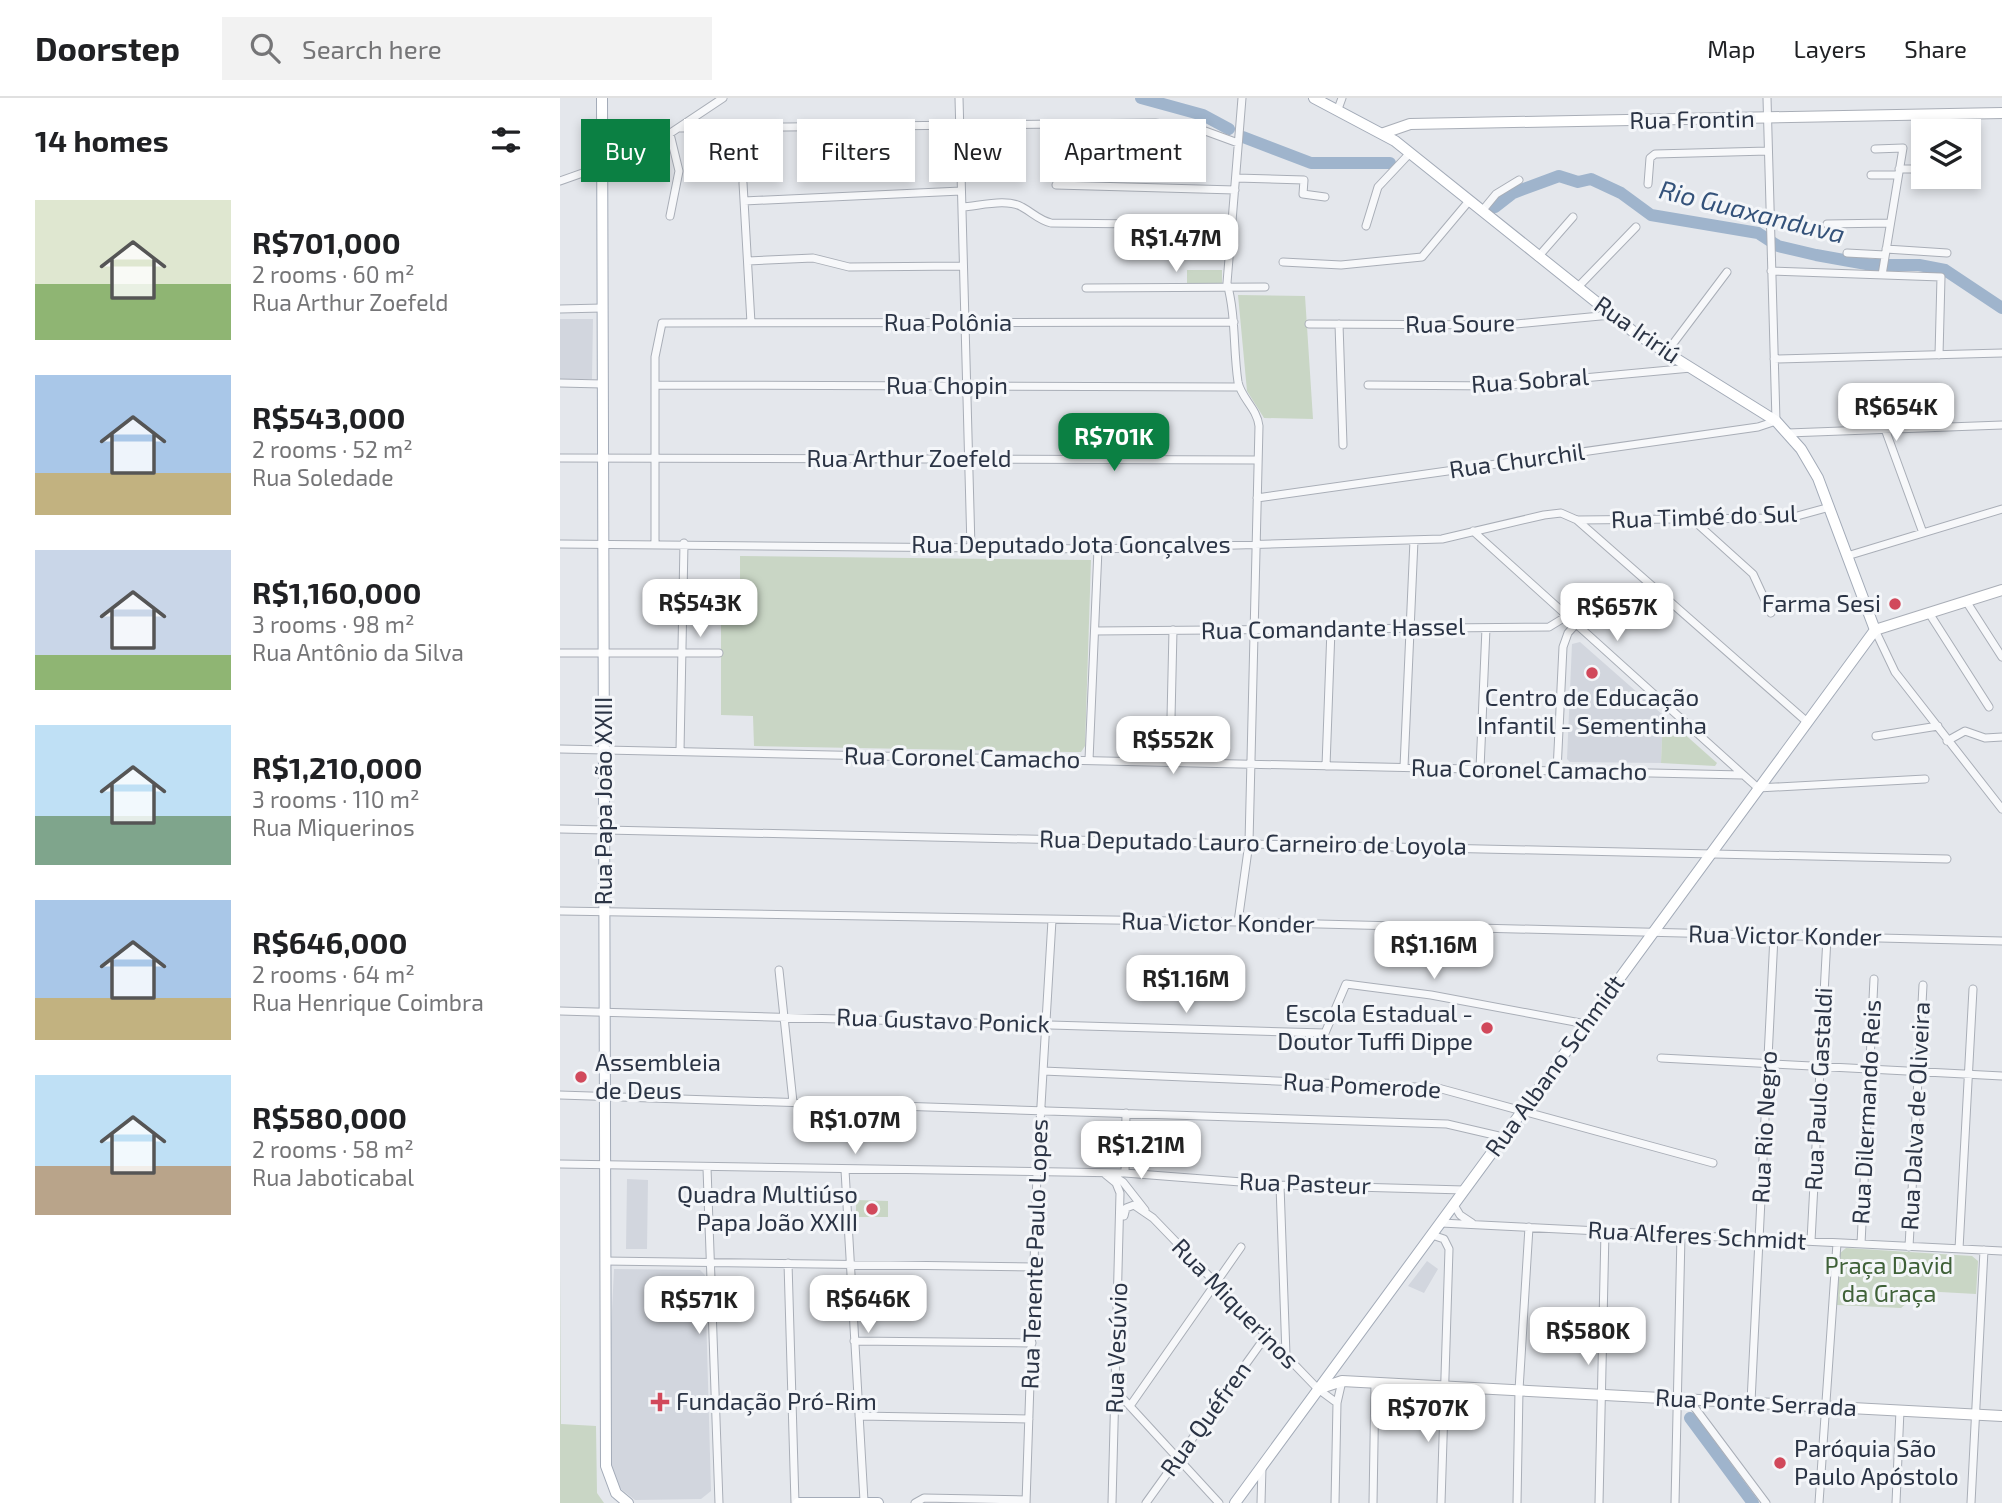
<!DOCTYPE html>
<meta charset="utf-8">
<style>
:root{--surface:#fff;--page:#f2f2f2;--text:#202124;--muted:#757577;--line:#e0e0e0;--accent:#0b8043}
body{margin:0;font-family:"Exo 2",sans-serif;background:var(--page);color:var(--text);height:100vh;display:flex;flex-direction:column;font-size:26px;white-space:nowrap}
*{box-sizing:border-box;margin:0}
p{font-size:23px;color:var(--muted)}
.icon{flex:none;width:38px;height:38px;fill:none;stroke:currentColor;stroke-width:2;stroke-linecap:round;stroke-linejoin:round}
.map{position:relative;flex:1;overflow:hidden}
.details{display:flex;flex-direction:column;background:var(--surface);width:560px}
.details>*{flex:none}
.top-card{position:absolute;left:21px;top:21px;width:665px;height:63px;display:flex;gap:14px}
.fabs{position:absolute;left:1351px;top:21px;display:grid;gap:14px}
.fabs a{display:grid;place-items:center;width:70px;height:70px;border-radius:0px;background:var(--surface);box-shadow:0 4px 10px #0003;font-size:35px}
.price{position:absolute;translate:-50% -60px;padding:0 16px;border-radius:14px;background:#fff;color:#222;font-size:23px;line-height:46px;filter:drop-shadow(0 2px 4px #0008)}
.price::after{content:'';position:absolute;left:50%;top:42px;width:21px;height:16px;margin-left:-10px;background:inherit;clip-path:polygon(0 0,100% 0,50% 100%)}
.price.current{background:var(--accent);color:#fff}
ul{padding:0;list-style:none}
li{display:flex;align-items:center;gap:21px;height:175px;padding:0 35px}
li span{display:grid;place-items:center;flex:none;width:196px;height:140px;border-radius:0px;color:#555}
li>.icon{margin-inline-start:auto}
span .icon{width:84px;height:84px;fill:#fffc;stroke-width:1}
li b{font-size:30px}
h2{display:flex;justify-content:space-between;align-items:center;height:84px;padding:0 35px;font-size:30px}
.tag{padding:0 24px;border-radius:0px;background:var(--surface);box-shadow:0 4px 10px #0003;font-size:24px;line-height:63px}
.tag.current{background:var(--accent);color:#fff}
header{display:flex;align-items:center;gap:42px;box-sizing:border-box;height:98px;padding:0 35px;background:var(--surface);border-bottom:2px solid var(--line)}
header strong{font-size:33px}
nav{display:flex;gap:38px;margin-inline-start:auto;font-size:24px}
.search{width:490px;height:63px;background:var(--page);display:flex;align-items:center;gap:18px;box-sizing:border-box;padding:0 24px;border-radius:0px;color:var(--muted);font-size:26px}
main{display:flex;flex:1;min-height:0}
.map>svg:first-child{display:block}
</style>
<header>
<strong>Doorstep</strong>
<div class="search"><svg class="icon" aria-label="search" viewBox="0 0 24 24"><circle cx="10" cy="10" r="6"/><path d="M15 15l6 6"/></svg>Search here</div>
<nav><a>Map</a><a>Layers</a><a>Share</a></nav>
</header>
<main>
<section class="details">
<h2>14 homes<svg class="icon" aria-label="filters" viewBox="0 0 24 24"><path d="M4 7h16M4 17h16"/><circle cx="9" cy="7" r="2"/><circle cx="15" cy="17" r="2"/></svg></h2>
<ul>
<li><span style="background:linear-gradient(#dfe7d0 60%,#8fb573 0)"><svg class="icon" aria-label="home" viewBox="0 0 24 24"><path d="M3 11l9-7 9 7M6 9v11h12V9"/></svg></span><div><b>R$701,000</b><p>2 rooms · 60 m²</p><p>Rua Arthur Zoefeld</p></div></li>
<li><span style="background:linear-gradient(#a9c7e8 70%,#c2b280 0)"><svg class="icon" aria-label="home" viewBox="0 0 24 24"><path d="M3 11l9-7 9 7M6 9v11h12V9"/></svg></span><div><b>R$543,000</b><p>2 rooms · 52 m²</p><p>Rua Soledade</p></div></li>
<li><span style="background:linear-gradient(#c9d6e8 75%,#8fb573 0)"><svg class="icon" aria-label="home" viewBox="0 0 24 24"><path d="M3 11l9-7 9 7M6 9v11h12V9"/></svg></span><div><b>R$1,160,000</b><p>3 rooms · 98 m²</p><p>Rua Antônio da Silva</p></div></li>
<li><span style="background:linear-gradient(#bfe0f5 65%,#7fa58c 0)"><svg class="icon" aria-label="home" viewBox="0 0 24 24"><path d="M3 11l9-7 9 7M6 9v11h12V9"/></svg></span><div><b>R$1,210,000</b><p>3 rooms · 110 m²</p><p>Rua Miquerinos</p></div></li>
<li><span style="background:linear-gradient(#a9c7e8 70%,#c2b280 0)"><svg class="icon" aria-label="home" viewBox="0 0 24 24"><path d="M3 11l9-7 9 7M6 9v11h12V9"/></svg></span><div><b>R$646,000</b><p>2 rooms · 64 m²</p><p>Rua Henrique Coimbra</p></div></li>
<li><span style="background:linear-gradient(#bfe0f5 65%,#b9a48a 0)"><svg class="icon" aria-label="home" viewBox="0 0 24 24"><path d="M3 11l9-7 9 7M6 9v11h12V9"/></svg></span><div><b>R$580,000</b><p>2 rooms · 58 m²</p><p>Rua Jaboticabal</p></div></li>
</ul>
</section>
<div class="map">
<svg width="1442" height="1405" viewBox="0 0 1442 1405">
<rect width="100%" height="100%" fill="#e4e7ec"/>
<path fill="#d2d6de" d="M0,221H33L32,281H0Z
M1020,544L1103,617L1101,665L1010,664L1007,661L1012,546Z
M67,1081L88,1082L87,1151H66Z
M867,1163L878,1171L864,1195L848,1188Z
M54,1171L140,1172L145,1177L151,1393L141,1401L75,1402L57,1388L52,1374L51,1234Z"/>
<path fill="#c9d6c5" d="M627,172H662V186H627Z
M678,197L745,198L753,321L704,320L687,293Z
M180,458L531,462L525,648L521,654H510L194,648L193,618L161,617V488L180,487Z
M1103,617L1157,665L1155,668L1101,665Z
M296,1102L328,1103V1119H296Z
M1286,1150L1412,1158L1418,1163L1416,1196L1362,1193L1341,1210L1277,1207L1279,1156Z
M0,1169L1,1326L36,1328L37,1395L44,1405H0Z"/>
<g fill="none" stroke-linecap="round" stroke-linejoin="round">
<path stroke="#9fb4cc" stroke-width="12" d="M581,0L643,17L669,31
M683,39L751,65H830
M935,109L953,95L999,78L1018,84L1031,81L1061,95L1091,117L1198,135L1218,148L1256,157L1312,167H1359L1385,172L1442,210
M1130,1320L1193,1405"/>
<g stroke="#a9aeb7" stroke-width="9">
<path id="street" d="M399,0L411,450
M778,11L782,0
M119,30L595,25L637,30L678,45
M110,36L119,73L110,118
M1315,51L1343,50L1322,177
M1339,71H1363
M1311,77H1338
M676,80L744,82L743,96L765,99
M0,83L82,54L163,0
M183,85L191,225
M1088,86L1090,60L1095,56L1208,53
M496,87L675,92
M184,103L401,93
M402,109C419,108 447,100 462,109C473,115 479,122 491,125L672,127
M922,113L936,96L959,82
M1267,126L1330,125
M806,128L818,89L850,55
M1326,151L1387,155
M1287,155L1325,157
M978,159L1013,119
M188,163L253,160L289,169L403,168
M723,164L781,167L862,159L909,103
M1211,173L1381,179L1379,257
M526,190L705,189
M1017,190L1076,129
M0,211L42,210
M749,226L946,227L1051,217
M779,226L783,347
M1106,255L1167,174
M1214,261L1442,255
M0,285L42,286
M95,287L679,289
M808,287L938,288L1131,270
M1325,331L1363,435
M1228,335L1442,327
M0,360L698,362
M697,400L1198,329L1216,323L1207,0
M1132,421L1193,476L1211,515
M1018,422L1230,420L1270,409
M913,433L1198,690L1365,681
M95,445V259L102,225L674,224
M0,446L538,451L882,441L984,417L1001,415L1017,422L1246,623
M1287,458L1442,411
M1406,503L1442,559
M1369,515L1429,609
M1315,532L1335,574L1442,711
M535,533L989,529L1007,518
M0,555H159
M1316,638L1378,628
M1387,643L1405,633L1425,640L1442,639
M0,651L1183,677
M120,653L124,445
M529,662L538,451
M610,664L613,532
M766,668L771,531
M844,669L854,442
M920,671L926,530
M997,673L1003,549L1008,535L1016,526
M0,731L1387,761
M0,813L678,824L1442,843
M678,824L689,745L699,328C697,310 681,300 678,284C673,250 676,218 667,185L682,0
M219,872L233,1004
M0,913L765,935L786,886L871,897L1026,926
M1101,960L1442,978
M483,973L878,990L1153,1065
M0,997L887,1026L943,1039
M0,1066L565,1075L720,1087L904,1092
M147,1070L159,1405
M285,1072L304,1403
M565,1075L566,1015
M545,1076L556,1085L560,1095L552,1405
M553,1078L563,1084L585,1112
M720,1087L726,1257
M894,1107L900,1117L912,1125
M564,1118L566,1110L574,1107L593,1120L758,1291L777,1305
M881,1125L1442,1153
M872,1137L884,1141L889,1151L881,1405
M1251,1143L1267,839
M1301,1146L1314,881
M1349,1149L1363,887
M1399,1151L1413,891
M45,1163L474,1169
M228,1165L235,1405
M294,1243L472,1245
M556,1293L659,1405
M1129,1302L1206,1405
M1191,1304L1214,838
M570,1308L681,1149
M299,1318L469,1321
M355,1405L364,1400L466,1402
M466,1405L477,1075L492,822
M586,1405L706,1238
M701,1405L702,1369
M775,1405L777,1305L782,1283
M813,1405L815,1285
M957,1405L959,1292L969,1129
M1039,1405L1045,1133
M1115,1405L1121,1137
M1259,1405L1277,1145
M1336,1405L1340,1312
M1411,1405L1424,1152"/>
</g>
<g stroke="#a9aeb7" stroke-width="12">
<path id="secondary" d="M824,35L850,26L1442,15
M1315,532L1442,492
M758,1291L782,1283L1442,1318"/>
</g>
<g stroke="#a3abb8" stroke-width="12">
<path id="primary" d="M42,0L46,1368L56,1395L68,1405
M238,1405H318
M675,1405L1315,532L1258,380L1241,351L1216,323L1075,235L835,43L754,0"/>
</g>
<use href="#street" stroke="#f7f8fa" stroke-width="7"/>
<use href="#secondary" stroke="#fff" stroke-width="10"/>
<use href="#primary" stroke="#fff" stroke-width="10"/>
</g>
<g fill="#d1495b" stroke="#f4f6f9" stroke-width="2.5">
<circle cx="1335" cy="506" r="7"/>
<circle cx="1032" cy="575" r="7"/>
<circle cx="927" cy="930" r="7"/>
<circle cx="21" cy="979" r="7"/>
<circle cx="312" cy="1111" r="7"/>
<path d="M96.5 1293.5h7v7h7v7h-7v7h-7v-7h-7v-7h7z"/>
<circle cx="1220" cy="1365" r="7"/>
</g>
<g text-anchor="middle" stroke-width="6" stroke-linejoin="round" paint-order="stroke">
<g font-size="24" fill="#2b3445" stroke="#f4f6f9">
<text transform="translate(1132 22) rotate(-1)" y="8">Rua Frontin</text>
<text x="388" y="233">Rua Polônia</text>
<text transform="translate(900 226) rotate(-1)" y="8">Rua Soure</text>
<text transform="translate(1077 232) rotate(35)" y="8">Rua Iririú</text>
<text transform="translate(970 283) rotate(-4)" y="8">Rua Sobral</text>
<text x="387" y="296">Rua Chopin</text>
<text x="349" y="369">Rua Arthur Zoefeld</text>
<text transform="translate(957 363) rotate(-8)" y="8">Rua Churchil</text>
<text transform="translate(1144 419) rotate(-2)" y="8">Rua Timbé do Sul</text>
<text x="511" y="455">Rua Deputado Jota Gonçalves</text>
<text transform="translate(773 531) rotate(-1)" y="8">Rua Comandante Hassel</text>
<text transform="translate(402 660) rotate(1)" y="8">Rua Coronel Camacho</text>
<text transform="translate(969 672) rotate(1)" y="8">Rua Coronel Camacho</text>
<text transform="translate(44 703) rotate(-90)" y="8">Rua Papa João XXIII</text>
<text transform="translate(693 745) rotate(1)" y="8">Rua Deputado Lauro Carneiro de Loyola</text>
<text transform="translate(658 825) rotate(1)" y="8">Rua Victor Konder</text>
<text transform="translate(1225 838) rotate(1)" y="8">Rua Victor Konder</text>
<text transform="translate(383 923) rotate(2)" y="8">Rua Gustavo Ponick</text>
<text transform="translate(995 968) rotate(-54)" y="8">Rua Albano Schmidt</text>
<text transform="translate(802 988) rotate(3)" y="8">Rua Pomerode</text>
<text transform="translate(1259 991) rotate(-87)" y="8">Rua Paulo Gastaldi</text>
<text transform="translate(1307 1014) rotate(-87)" y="8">Rua Dilermando Reis</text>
<text transform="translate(1356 1018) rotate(-87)" y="8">Rua Dalva de Oliveira</text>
<text transform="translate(1205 1029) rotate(-87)" y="8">Rua Rio Negro</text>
<text transform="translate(745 1086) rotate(2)" y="8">Rua Pasteur</text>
<text transform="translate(1137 1138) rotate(3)" y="8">Rua Alferes Schmidt</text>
<text transform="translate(475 1156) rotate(-88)" y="8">Rua Tenente Paulo Lopes</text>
<text transform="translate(675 1206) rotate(46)" y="8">Rua Miquerinos</text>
<text transform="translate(557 1250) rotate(-88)" y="8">Rua Vesúvio</text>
<text transform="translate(1196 1305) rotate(3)" y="8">Rua Ponte Serrada</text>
<text transform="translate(646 1321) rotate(-54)" y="8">Rua Quéfren</text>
</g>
<g font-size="24" fill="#2b3445" stroke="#f4f6f9" text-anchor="end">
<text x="1321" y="514">Farma Sesi</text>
<text x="1032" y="608" text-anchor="middle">Centro de Educação<tspan x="1032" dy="28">Infantil - Sementinha</tspan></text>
<text x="913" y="924">Escola Estadual -<tspan x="913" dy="28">Doutor Tuffi Dippe</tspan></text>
<text x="35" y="973" text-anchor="start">Assembleia<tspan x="35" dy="28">de Deus</tspan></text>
<text x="298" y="1105">Quadra Multiúso<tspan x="298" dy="28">Papa João XXIII</tspan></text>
<text x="116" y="1312" text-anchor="start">Fundação Pró-Rim</text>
<text x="1234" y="1359" text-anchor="start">Paróquia São<tspan x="1234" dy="28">Paulo Apóstolo</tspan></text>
</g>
<g font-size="24" fill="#3f6138" stroke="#f4f6f9">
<text x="1329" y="1176">Praça David<tspan x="1329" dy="28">da Graça</tspan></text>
</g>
<g font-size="26" font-style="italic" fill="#34527a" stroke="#f4f6f9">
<text transform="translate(1192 114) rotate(14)" y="9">Rio Guaxanduva</text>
</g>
</g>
</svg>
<div class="fabs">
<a><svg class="icon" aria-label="layers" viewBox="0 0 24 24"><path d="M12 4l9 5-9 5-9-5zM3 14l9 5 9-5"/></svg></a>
</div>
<b class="price" style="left:616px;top:176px">R$1.47M</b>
<b class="price" style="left:1336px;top:345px">R$654K</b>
<b class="price current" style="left:554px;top:375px">R$701K</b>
<b class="price" style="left:140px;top:541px">R$543K</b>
<b class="price" style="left:1057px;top:545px">R$657K</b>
<b class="price" style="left:613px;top:678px">R$552K</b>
<b class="price" style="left:874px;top:883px">R$1.16M</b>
<b class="price" style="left:626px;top:917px">R$1.16M</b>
<b class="price" style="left:295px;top:1058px">R$1.07M</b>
<b class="price" style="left:581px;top:1083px">R$1.21M</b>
<b class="price" style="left:308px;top:1237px">R$646K</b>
<b class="price" style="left:139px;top:1238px">R$571K</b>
<b class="price" style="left:1028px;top:1269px">R$580K</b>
<b class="price" style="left:868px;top:1346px">R$707K</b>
<div class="top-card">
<a class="tag current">Buy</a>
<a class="tag">Rent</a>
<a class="tag">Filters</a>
<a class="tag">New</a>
<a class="tag">Apartment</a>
</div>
</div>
</main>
